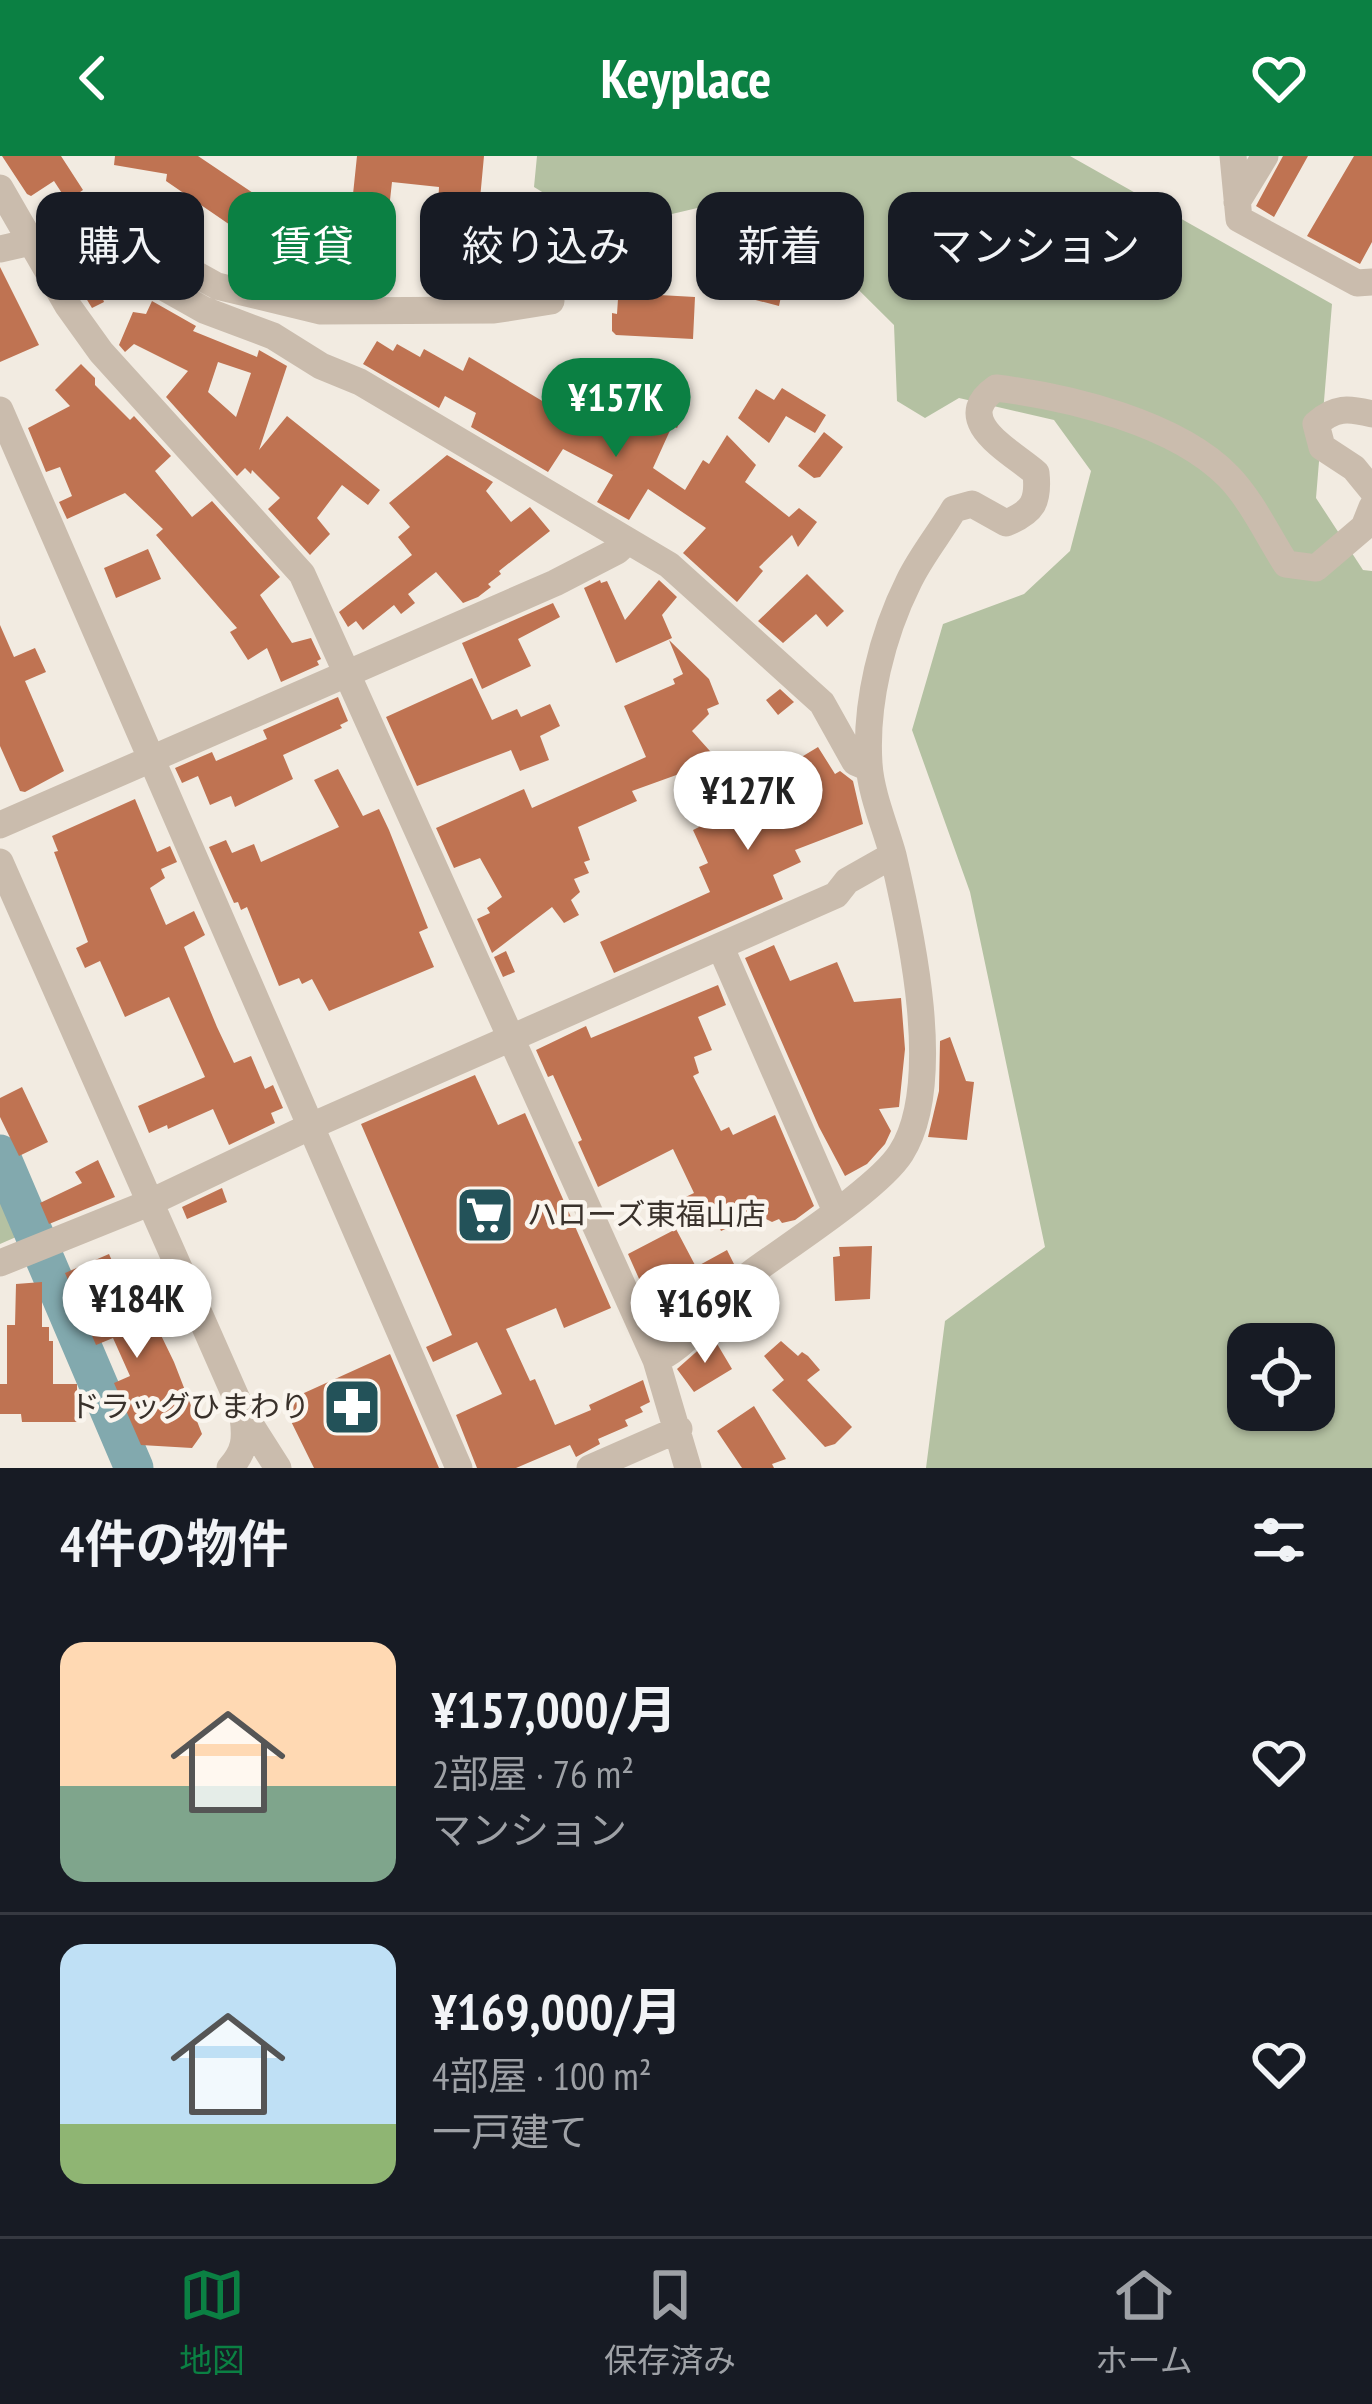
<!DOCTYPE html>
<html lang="ja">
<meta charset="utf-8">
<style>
:root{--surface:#171b24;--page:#242831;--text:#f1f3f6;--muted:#9ea1a6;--line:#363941;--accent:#0b8043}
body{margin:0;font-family:"PT Sans Narrow","Noto Sans JP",sans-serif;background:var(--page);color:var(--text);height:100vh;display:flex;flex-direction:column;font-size:45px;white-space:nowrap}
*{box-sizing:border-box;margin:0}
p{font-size:39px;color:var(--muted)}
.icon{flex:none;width:66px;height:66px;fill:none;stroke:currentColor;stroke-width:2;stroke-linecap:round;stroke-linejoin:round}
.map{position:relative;height:1312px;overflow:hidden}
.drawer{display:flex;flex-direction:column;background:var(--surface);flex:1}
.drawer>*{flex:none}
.guide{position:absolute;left:36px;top:36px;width:1302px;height:108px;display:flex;gap:24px}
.fabs{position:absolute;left:1227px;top:1167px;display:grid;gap:24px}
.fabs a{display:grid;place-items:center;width:108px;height:108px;border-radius:24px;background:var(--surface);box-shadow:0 3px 9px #0004;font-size:60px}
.price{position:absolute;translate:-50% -102px;padding:0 27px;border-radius:42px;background:#fff;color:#222;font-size:39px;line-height:78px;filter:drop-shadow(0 3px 6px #0008)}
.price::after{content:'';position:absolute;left:50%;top:72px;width:36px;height:27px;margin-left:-18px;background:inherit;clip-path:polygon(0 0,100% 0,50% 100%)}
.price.current{background:var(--accent);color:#fff}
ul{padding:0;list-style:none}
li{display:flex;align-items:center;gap:36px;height:300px;padding:0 60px}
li+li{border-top:3px solid var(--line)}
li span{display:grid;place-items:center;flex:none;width:336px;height:240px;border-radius:24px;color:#555}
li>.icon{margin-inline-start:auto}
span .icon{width:144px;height:144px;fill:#fffc;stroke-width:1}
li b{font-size:51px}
h2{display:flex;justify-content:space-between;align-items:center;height:144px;padding:0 60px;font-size:51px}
.tag{padding:0 42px;border-radius:24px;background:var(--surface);box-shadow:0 3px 9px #0004;font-size:42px;line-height:108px}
.tag.current{background:var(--accent);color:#fff}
header{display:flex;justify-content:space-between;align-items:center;height:156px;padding:0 60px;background:var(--accent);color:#fff;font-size:54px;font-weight:600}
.menu{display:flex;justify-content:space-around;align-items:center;height:168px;border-top:3px solid var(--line);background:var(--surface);font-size:33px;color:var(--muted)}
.menu a{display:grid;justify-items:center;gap:6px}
.menu .current{color:var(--accent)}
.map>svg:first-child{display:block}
</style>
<header><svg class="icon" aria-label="back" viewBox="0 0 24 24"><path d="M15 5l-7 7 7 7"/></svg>Keyplace<svg class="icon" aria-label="heart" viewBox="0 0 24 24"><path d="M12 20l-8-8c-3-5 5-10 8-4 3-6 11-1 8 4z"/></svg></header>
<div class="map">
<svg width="1372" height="1312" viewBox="0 0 1372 1312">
<rect width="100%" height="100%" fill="#f2ebe1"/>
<path fill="#b4c1a2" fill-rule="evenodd" d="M537,0H1070L1332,148L1316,342L1363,414L1372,415V1312H926L945,1165L1045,1091L970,736L912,574L943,468L1024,438L1070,395L1091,315L1054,264L959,242L925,262L897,245L894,169L761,37L604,74L534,31ZM1248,1188H1314V1254H1248Z
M0,1025L23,1078L0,1088Z"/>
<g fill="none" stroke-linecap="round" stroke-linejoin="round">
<path stroke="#82a9ae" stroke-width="39" d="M0,998L134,1312"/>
</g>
<path fill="#bf7352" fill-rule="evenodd" d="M2,0H61L83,34L67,45L54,25L31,40L27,38Z
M115,0H198L302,70L282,101L271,97L166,25L167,18L114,9Z
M357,0H484L472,129L451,127V136H434L439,31L392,26L385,89L348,86Z
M1283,0H1308L1274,61L1256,50Z
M1354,0H1372V86L1360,108L1307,80Z
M85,88L116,114L101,138L104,146L92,152L59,98Z
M0,111L39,189L0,206Z
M753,124L783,131L779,150L748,142Z
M624,137L695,141L693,183L616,179L612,175V157L617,158L618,143L624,144Z
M152,145L196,170L193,175L257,201L259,194L287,210L259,294L287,260L380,334L368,349L342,329L317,362L330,378L310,399L268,353L280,342L252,314L251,318L245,312L237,320L166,241L188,215L134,188L125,196L119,189L133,156L146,158ZM218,206L251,217L236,261L208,236Z
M377,185L393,195L397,188L420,201L424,193L463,215L469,201L544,246L547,241L595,263L591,272H632L649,237L685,254L677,272L672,270L653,312L685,334L703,304L709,308L727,279L756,309L745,326L789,361L799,352L817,366L798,391L792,379L759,411L763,415L737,446L683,397L706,372L648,333L629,364L597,346L613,319L563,293L548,316L471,271L476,257L445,240L439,252L363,208Z
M81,208L95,222V229L130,264L134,260L171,300L155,315L192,361L212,345L280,421L260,439L292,487L311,482L321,503L317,505L319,509L281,526L267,492L248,504L230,476L237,472L156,379L163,373L125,337L67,363L59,346L72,340L60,311L46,316L28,272L70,250L55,234Z
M782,232L826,259L815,277L786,260L769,287L738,262L756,233L774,244Z
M824,276L843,291L820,321L814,322L798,310Z
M447,299L493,326L486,335L511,366L530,351L550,375L499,415L501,418L488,428L491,431L478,441L463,447L436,416L408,438L415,447L401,458L394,449L363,474L356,465L348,471L339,456L412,399L398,381L410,371L389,347Z
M148,393L161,423L116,442L104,412Z
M807,418L844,455L827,471L816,458L783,487L758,465Z
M600,424L601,427L607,425L625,464L659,424L677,441L662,459L672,482L616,507L584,432Z
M553,447L560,461L518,483L531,510L482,533L462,487Z
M0,469L14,501L35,492L46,516L25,525L64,615L25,636L20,635L0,590Z
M669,484L709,523L719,548L707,553L709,558L692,575L718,604L632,635L637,645L578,671L590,704L584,706L589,717L574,723L580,736L571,744L579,759L564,767L552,751L492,797L477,763L490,757L487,752L502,741L480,702L454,712L436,672L524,633L532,652L646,601L624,550L675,528L673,523L683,518Z
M472,522L492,564L517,553L521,561L550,548L560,570L540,580L549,604L520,615L511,594L417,630L386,561Z
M780,533L794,546L778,559L766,544Z
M338,541L348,565L340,569L342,572L283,599L293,623L235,651L231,640L210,649L198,620L182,627L175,612L212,596L216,605L267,583L263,574Z
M818,591L835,618L840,615L853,625L863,668L795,694L801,706L773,719L783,743L614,817L600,786L710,736L699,711L708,707L693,674L699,671L693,658L734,639L728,628L744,619L751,633L788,616L785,611Z
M338,613L363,660L379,653L389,674L428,772L419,776L434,811L329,855L312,823L302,828L299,822L279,830L247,751L241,754L238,746L234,747L209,691L226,684L232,697L254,688L261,706L339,671L314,624Z
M135,643L157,696L170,690L177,706L161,713L165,722L150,732L166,769L194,755L205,779L184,791L217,871L234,907L251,900L265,933L273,929L283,952L271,957L275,967L229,989L213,953L168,973L167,969L149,977L138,950L205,921L169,841L125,861L100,805L85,812L76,792L88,786L54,696L58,695L52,680Z
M774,789L790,825L837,806L854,846L901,842L905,893L899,951L879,953L891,975L885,988L867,1008L845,1020L819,971L745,802Z
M506,795L515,816L503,821L494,801Z
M718,829L726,849L698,861L712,894L694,901L699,917L693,920L721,975L729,971L733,979L775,959L814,1050L795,1064L782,1067L779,1063L772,1066L764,1062L752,1068L749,1062L721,1075L712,1054L684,1066L675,1046L694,1037L673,993L598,1031L578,986L582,984L553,919L548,921L536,894L586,870L591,882Z
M950,881L966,925L974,926L967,984L928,981L939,935L940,885Z
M475,919L498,969L525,957L611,1152L564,1172L556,1152L506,1173L530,1225L535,1223L555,1269L591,1254L589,1249L643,1224L650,1246L640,1251L643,1256L625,1264L628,1270L598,1283L600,1288L576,1301L570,1289L516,1312H477L456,1259L502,1238L477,1186L433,1206L426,1191L452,1179L361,968Z
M22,931L48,986L19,1000L0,961V942Z
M98,1004L115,1041L49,1068L40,1047L82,1027L75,1016Z
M222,1032L227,1046L187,1063L182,1051Z
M676,1073L696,1111L727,1094L734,1108L706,1136L689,1145L692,1151L676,1167L661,1172L628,1098Z
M872,1090L870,1143L835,1145L833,1101L840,1100L839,1091Z
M109,1098L128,1141L118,1146L133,1180L157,1171L174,1206L202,1278L192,1292L141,1289L114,1227L130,1220L113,1182L96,1189L65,1117Z
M42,1126V1171H49V1185H53V1228H77V1266H22L21,1258H0V1228H7V1169H15L16,1128Z
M713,1181L732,1213L694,1236L677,1213Z
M781,1185L798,1200L802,1196L808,1200L820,1214L807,1224L852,1271L835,1288L825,1291L772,1234L784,1224L764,1200Z
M390,1198L439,1312H314L282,1247Z
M754,1250L786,1303L772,1308L774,1312H742L717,1275Z"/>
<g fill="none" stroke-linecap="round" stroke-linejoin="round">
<path stroke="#cabcad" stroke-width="27" d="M1233,0L1239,63L1357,127L1372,126
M0,32L68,150L101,196L302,418L656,1204L688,1312
M1237,46L1265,0
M109,70L217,130L321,155L494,154L551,145
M0,93L53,81L88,67L165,132L204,154L273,180L321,210L360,226L669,409L822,547L855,606L869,612
M0,254L459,1312
M1372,258C1348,252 1335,251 1316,268L1322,291L1354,312L1372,334
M0,669L555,427L617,395L628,385
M0,706L243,1257L278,1312
M721,792L835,1053
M0,1107L149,1047L309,971L836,739L847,725L893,699C885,670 871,638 869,608C865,547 882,479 909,425C921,400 940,377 954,353L972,348L1006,367C1033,356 1039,346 1036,317C1009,294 950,264 996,232C1069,241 1177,267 1229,321C1252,345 1268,380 1286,408L1316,412L1364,371L1372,351
M656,1204C696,1185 715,1144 750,1118C786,1091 879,1032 901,997C945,928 911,776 893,699
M230,1312C245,1295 246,1283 243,1261
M590,1312L679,1273"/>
</g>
<defs>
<g id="supermarket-square" transform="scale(3)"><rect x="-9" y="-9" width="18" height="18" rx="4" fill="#235259" stroke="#faf5ee"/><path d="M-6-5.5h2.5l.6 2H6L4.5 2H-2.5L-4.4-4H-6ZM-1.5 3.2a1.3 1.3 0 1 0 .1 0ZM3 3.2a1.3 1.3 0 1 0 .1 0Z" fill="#fff"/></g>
<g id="pharmacy-square" transform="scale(3)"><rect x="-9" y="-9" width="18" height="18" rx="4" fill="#235259" stroke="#faf5ee"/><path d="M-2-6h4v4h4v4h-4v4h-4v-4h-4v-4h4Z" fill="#fff"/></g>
</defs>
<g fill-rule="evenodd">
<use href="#supermarket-square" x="485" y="1059"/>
<use href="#pharmacy-square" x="352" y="1251"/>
</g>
<g text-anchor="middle" stroke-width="9" stroke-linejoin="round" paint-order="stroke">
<g font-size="30" fill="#39312b" stroke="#faf5ee" text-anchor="start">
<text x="527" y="1069">ハローズ東福山店</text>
<text x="310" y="1261" text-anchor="end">ドラッグひまわり</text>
</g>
</g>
</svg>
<div class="fabs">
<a><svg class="icon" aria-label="locate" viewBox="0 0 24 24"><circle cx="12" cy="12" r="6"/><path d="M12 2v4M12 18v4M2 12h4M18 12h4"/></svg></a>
</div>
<b class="price current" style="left:616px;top:304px">¥157K</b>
<b class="price" style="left:748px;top:697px">¥127K</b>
<b class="price" style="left:137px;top:1205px">¥184K</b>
<b class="price" style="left:705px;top:1210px">¥169K</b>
<div class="guide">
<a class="tag">購入</a>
<a class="tag current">賃貸</a>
<a class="tag">絞り込み</a>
<a class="tag">新着</a>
<a class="tag">マンション</a>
</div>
</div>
<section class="drawer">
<h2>4件の物件<svg class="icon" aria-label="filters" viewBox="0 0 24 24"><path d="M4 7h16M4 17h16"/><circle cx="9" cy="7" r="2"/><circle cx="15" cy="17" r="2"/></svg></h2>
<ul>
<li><span style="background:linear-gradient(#ffd9b3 60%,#7fa58c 0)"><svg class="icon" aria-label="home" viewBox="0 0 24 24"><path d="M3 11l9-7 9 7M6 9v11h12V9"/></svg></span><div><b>¥157,000/月</b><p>2部屋 · 76 m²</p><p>マンション</p></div><svg class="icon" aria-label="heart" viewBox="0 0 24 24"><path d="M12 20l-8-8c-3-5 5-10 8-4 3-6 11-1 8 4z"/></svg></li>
<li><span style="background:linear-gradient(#bfe0f5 75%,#8fb573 0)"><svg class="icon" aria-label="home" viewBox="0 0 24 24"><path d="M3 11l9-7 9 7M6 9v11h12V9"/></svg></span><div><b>¥169,000/月</b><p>4部屋 · 100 m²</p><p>一戸建て</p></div><svg class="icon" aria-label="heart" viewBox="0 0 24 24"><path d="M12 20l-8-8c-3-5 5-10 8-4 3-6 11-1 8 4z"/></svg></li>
</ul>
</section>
<nav class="menu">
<a class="current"><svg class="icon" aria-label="map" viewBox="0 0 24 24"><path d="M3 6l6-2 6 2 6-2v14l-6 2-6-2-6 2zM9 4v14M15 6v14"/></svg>地図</a>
<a><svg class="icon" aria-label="saved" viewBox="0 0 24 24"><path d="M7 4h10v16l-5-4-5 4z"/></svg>保存済み</a>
<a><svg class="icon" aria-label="home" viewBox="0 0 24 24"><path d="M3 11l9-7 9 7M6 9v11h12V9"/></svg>ホーム</a>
</nav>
